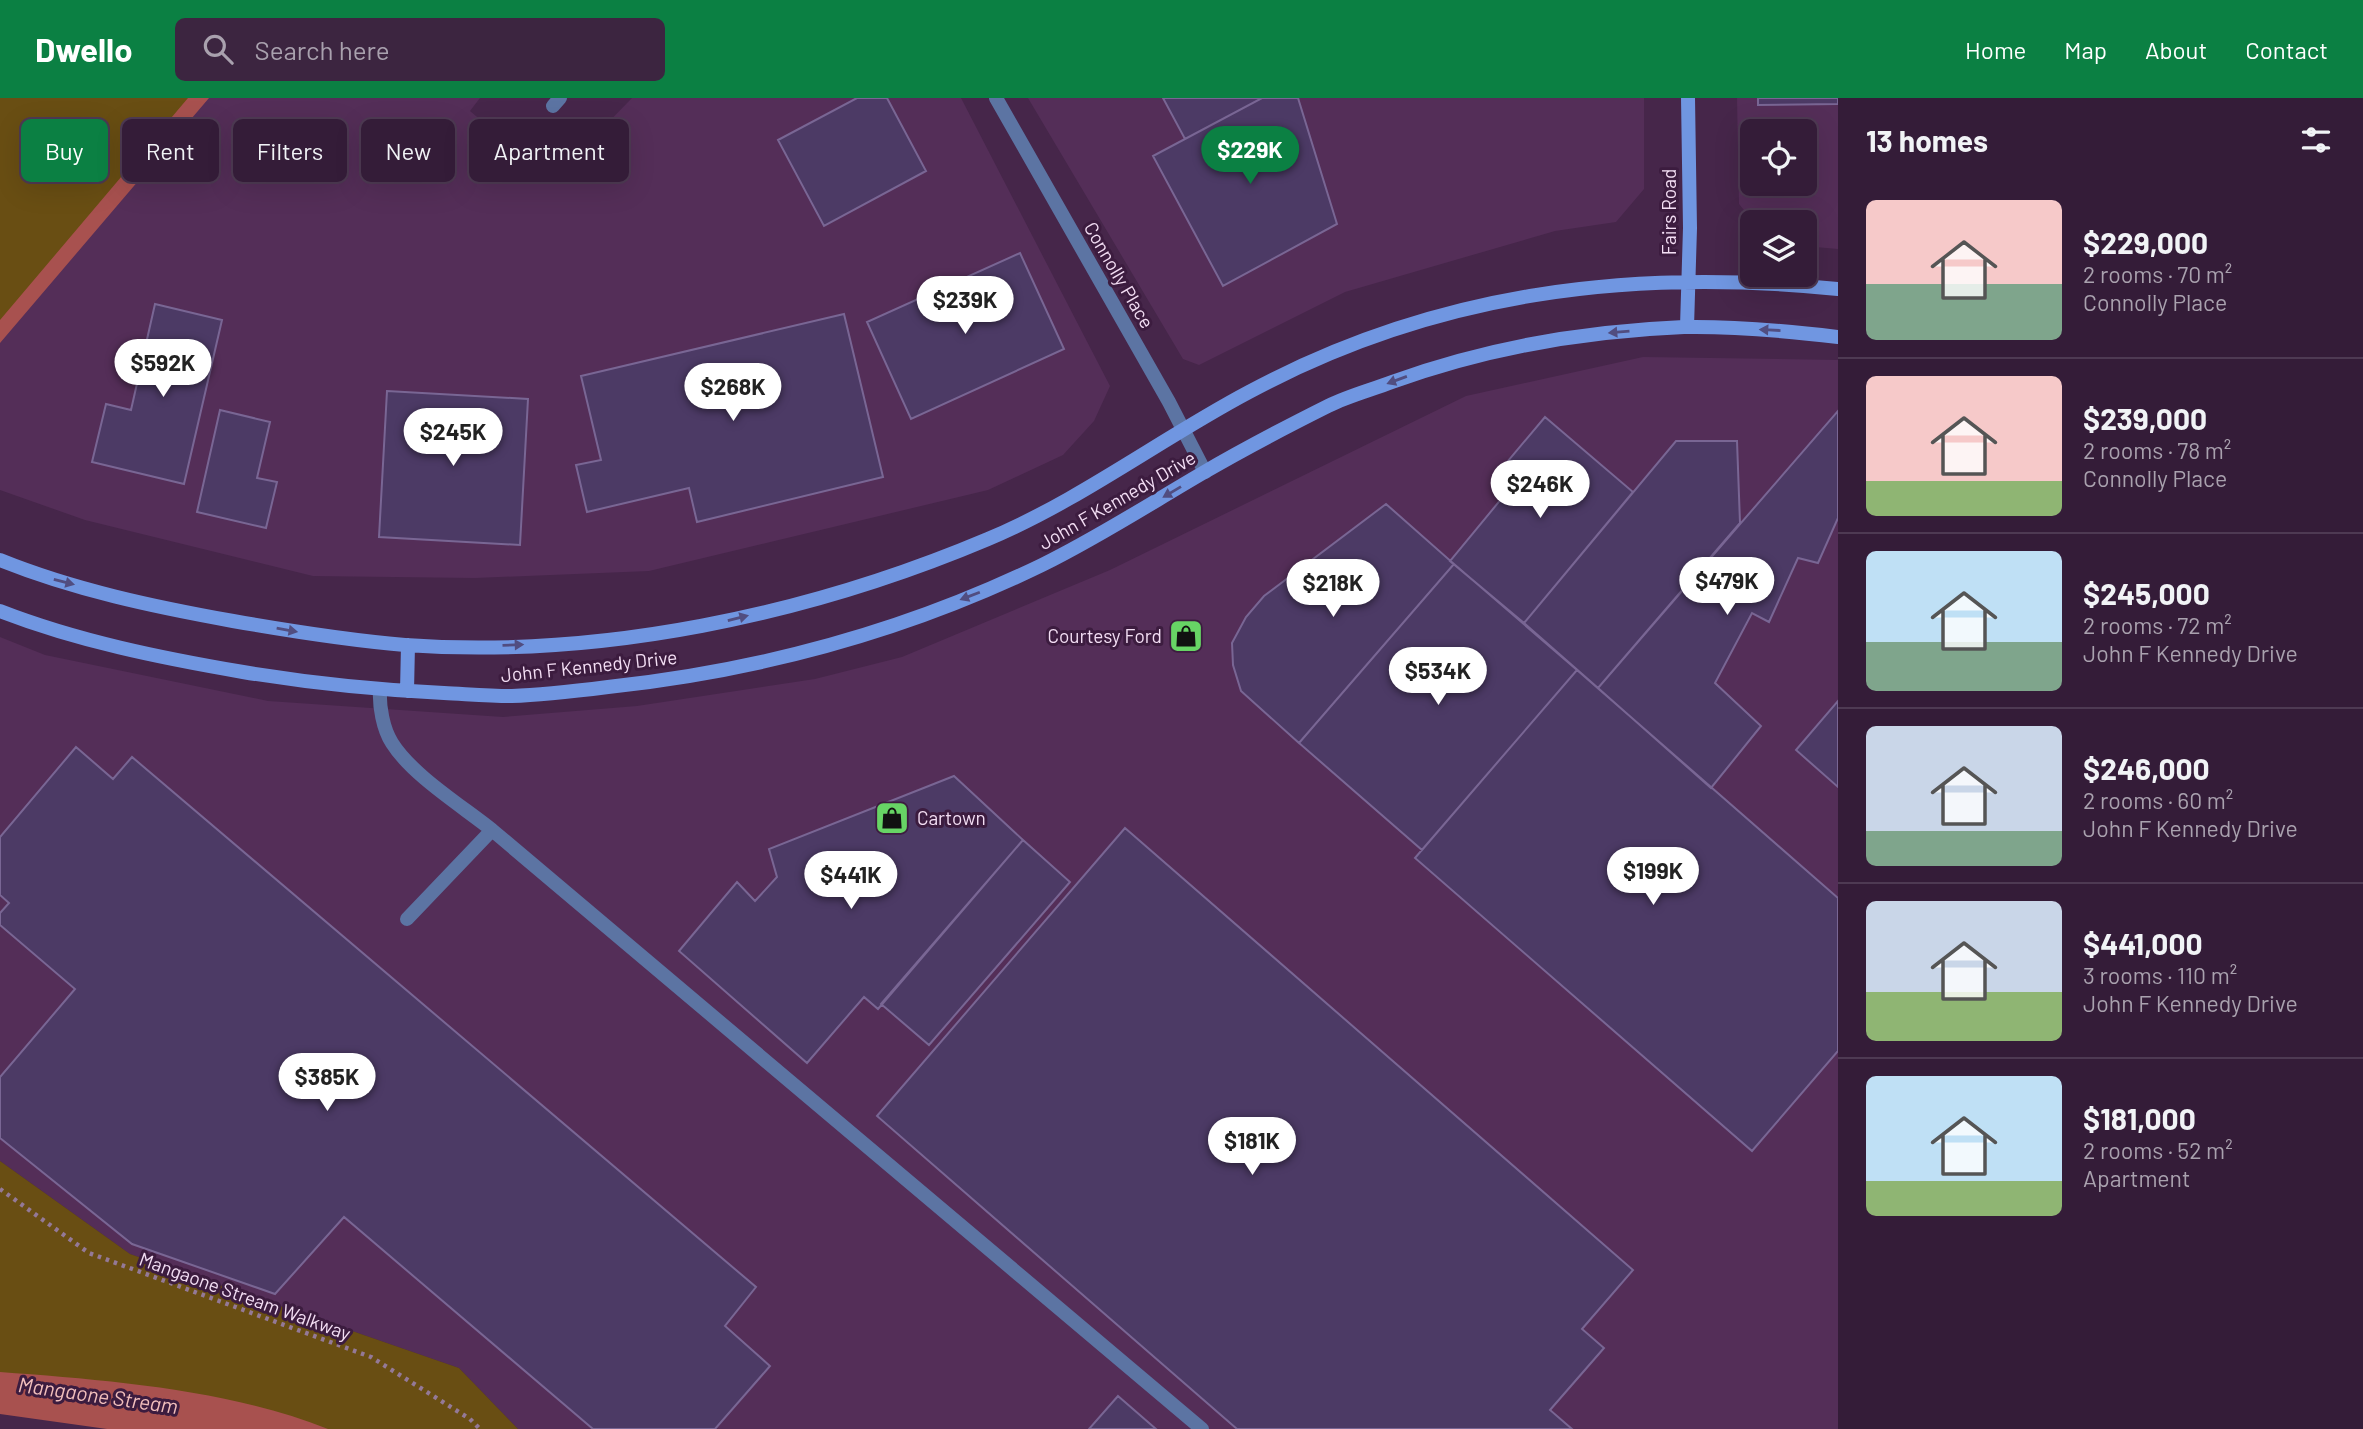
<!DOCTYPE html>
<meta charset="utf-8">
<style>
:root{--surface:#341c38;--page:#3c2540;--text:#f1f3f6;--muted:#a9a1ae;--line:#4e3a53;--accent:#0b8043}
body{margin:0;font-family:Barlow,sans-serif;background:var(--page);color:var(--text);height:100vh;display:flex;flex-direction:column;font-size:26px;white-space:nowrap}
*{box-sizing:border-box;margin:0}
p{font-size:23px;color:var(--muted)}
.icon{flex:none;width:38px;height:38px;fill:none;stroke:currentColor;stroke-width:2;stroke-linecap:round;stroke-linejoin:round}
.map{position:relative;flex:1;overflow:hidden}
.drawer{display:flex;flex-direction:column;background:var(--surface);width:525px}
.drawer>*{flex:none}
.top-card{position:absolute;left:21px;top:21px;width:665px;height:63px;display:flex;gap:14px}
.buttons{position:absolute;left:1740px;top:21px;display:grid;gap:14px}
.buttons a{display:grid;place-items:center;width:77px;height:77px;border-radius:10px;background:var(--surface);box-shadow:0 7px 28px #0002,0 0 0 2px var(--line);font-size:35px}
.price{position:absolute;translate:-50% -60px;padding:0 16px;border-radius:24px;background:#fff;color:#222;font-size:23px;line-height:46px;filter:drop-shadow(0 2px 4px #0008)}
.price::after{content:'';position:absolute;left:50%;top:42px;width:21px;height:16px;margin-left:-10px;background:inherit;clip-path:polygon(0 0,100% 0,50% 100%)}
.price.on{background:var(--accent);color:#fff}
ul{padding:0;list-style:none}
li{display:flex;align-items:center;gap:21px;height:175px;padding:0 28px}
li+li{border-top:2px solid var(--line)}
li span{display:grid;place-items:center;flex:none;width:196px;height:140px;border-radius:10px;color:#555}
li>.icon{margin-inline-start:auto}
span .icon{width:84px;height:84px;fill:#fffc;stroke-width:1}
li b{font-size:30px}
h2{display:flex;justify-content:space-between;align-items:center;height:84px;padding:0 28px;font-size:30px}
.pill{padding:0 24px;border-radius:10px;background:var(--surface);box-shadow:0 7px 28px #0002,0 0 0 2px var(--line);font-size:24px;line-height:63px}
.pill.on{background:var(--accent);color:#fff}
header{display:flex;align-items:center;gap:42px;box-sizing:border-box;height:98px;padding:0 35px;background:var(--accent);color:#fff}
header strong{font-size:33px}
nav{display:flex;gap:38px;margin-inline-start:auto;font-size:24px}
.search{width:490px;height:63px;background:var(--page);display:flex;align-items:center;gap:18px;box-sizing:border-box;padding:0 24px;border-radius:10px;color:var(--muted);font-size:26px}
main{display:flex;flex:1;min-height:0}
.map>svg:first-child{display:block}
</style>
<header>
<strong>Dwello</strong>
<div class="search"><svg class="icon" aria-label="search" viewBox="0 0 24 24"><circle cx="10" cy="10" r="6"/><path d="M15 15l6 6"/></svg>Search here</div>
<nav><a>Home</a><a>Map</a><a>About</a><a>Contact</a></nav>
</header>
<main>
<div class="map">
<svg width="1838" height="1331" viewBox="0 0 1838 1331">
<rect width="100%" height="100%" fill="#46264a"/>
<path fill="#542e58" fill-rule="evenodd" d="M198,0H480L470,13L552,82L632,0H961L1110,288L1094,323L1063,357L988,392L649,473L475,480L313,478L85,422L0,392V234Z
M1028,0H1644V91L1616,124L1555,133L1345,194L1199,267L1183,261Z
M1737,0H1838V151L1804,148V124H1754L1739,106ZM1752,33H1804V86H1752Z
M1643,259L1838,262V1331H518L459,1270L130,1156L0,1063V539L45,557L268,603L503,619L637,608L815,581L902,559L1110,472L1466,298Z"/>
<path fill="#694e13" d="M0,0H198L0,234Z
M0,1063L130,1156L459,1270L518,1331H189L0,1303Z"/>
<path fill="#a8514f" d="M188,0H209L0,245V222Z
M0,1274C106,1282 228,1291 328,1331H107L0,1316Z"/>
<path fill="#4c3a65" stroke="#796694" stroke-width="2" d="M857,0H887L926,73L824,128L778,42Z
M1163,0H1262L1185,41Z
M1262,0H1298L1337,126L1223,188L1153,58Z
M1758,0H1838V6L1758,7Z
M1020,155L1064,251L911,321L867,224Z
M155,206L222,222L184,386L92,364L106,306L131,312Z
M844,216L883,379L697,424L689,390L587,414L576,367L601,362L581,278Z
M387,293L528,301L520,447L379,439Z
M220,312L270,324L257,380L277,384L266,430L197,414Z
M1838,313V420L1818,465L1798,460L1769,524L1752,515L1715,585L1761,628L1711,690L1598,590Z
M1545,319L1633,394L1524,525L1450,463L1512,388L1497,376Z
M1676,343H1737L1740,425L1598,590L1524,525Z
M1386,406L1454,466L1299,645L1241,593L1233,567L1232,545L1246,519L1264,498Z
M1454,466L1577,572L1422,752L1299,645Z
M1577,572L1838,800V953L1752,1053L1415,760Z
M1838,603V689L1796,652Z
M76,649L113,681L132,659L756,1189L725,1228L770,1268L715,1331H593L344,1119L275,1196L132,1146L0,1040V979L75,891L0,827V815L9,805L0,797V739Z
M954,678L1023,742L878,911L864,899L807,965L679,853L737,784L755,803L777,779L769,751Z
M1125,730L1633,1172L1582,1231L1604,1250L1550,1312L1572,1331H1237L877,1018Z
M1023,742L1070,784L929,947L881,906Z
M1118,1298L1156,1331H1089Z"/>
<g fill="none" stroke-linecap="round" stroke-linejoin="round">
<path stroke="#947997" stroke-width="4.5" stroke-dasharray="3.5 5" stroke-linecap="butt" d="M0,1091L89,1155L371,1259L470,1321L480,1331"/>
<path stroke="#5c74a3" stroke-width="14" d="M380,592C379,608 383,631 392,645C412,677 462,708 492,732L1202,1331
M407,821L492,732"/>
<path stroke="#5c74a3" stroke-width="14" d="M996,0L1169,304L1205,374
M553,8L560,0"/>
<path stroke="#7096e1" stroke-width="14" d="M1687,229L1690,130L1688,0
M0,462C74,492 155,509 233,523C290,533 347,542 405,547C600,561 808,517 988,441C1079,403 1162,340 1249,294C1435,194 1630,170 1838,191
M0,513C77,543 161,560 243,574C310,585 376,592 444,595C466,596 489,598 512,598C544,597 576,593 608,589C757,573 906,533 1042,467C1097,440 1148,407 1201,376C1242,352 1286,329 1328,308C1348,298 1371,292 1392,284C1486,250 1584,233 1684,229C1735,228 1787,233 1838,239
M407,593L408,547"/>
</g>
<defs><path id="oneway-solid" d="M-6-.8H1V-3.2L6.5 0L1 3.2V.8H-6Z" transform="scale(1.75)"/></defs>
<g fill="#514d80">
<use href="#oneway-solid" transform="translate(1770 232) rotate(-177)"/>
<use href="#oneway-solid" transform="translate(1619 234) rotate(175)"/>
<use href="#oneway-solid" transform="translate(1397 282) rotate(160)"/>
<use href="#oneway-solid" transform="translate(1172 394) rotate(149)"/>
<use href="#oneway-solid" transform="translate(64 484) rotate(14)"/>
<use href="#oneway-solid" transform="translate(970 498) rotate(159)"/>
<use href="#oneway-solid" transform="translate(738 520) rotate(-14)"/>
<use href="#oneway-solid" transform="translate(287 532) rotate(10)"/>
<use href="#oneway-solid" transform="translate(513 547) rotate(-2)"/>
</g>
<defs>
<g id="shop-square" transform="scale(1.75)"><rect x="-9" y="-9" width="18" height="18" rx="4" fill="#67d465" stroke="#3c1c3f"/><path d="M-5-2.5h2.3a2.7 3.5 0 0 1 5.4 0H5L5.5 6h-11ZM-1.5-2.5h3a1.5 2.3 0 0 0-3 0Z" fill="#111"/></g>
</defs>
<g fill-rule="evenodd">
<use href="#shop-square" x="1186" y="538"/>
<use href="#shop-square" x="892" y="720"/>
</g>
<g text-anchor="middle" stroke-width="6" stroke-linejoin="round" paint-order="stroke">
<g font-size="19" fill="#f3def4" stroke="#3c1c3f">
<text transform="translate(1669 114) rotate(-90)" y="7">Fairs Road</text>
<text transform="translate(1119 177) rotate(60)" y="7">Connolly Place</text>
<text transform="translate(1117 402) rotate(-30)" y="7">John F Kennedy Drive</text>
<text transform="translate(589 568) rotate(-6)" y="7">John F Kennedy Drive</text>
<text transform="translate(245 1198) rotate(20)" y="7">Mangaone Stream Walkway</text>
</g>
<g font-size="19" fill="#f3def4" stroke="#3c1c3f" text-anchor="end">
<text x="1162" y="545">Courtesy Ford</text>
<text x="917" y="727" text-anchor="start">Cartown</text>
</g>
<g font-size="21" font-style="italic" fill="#f2bfbc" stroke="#3c1c3f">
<text transform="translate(98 1298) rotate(8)" y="7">Mangaone Stream</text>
</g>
</g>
</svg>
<div class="buttons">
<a><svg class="icon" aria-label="locate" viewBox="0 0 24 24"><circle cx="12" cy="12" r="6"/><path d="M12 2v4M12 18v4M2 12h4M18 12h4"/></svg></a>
<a><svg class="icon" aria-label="layers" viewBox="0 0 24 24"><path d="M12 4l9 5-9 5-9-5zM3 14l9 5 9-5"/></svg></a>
</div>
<b class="price on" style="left:1250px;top:88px">$229K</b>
<b class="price" style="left:965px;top:238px">$239K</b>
<b class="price" style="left:163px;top:301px">$592K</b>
<b class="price" style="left:733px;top:325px">$268K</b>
<b class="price" style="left:453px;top:370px">$245K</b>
<b class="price" style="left:1540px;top:422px">$246K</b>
<b class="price" style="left:1727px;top:519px">$479K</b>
<b class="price" style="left:1333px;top:521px">$218K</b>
<b class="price" style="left:1438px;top:609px">$534K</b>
<b class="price" style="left:1653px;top:809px">$199K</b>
<b class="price" style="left:851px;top:813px">$441K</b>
<b class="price" style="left:327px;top:1015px">$385K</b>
<b class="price" style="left:1252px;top:1079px">$181K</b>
<div class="top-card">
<a class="pill on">Buy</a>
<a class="pill">Rent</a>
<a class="pill">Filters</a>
<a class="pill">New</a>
<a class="pill">Apartment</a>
</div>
</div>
<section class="drawer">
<h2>13 homes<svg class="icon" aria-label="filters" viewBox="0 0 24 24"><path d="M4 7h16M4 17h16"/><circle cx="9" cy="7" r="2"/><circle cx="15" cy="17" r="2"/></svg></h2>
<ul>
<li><span style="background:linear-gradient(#f6c9c9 60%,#7fa58c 0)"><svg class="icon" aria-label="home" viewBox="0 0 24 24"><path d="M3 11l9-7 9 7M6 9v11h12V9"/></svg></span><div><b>$229,000</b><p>2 rooms · 70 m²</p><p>Connolly Place</p></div></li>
<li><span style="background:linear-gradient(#f6c9c9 75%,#8fb573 0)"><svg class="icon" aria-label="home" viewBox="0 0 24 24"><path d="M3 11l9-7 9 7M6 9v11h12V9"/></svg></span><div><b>$239,000</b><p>2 rooms · 78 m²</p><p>Connolly Place</p></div></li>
<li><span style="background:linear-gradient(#bfe0f5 65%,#7fa58c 0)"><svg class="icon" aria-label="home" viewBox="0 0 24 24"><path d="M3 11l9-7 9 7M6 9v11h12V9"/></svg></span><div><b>$245,000</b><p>2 rooms · 72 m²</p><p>John F Kennedy Drive</p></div></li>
<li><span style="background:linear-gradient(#c9d6e8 75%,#7fa58c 0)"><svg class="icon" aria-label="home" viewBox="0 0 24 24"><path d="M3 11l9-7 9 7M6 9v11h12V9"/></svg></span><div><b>$246,000</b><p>2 rooms · 60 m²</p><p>John F Kennedy Drive</p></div></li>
<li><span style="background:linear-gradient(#c9d6e8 65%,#8fb573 0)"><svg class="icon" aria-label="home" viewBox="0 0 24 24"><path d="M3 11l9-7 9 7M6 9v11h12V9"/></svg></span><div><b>$441,000</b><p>3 rooms · 110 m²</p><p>John F Kennedy Drive</p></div></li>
<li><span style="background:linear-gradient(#bfe0f5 75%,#8fb573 0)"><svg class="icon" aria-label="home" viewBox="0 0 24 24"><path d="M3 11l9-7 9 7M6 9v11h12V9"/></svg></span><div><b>$181,000</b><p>2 rooms · 52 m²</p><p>Apartment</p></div></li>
</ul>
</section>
</main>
